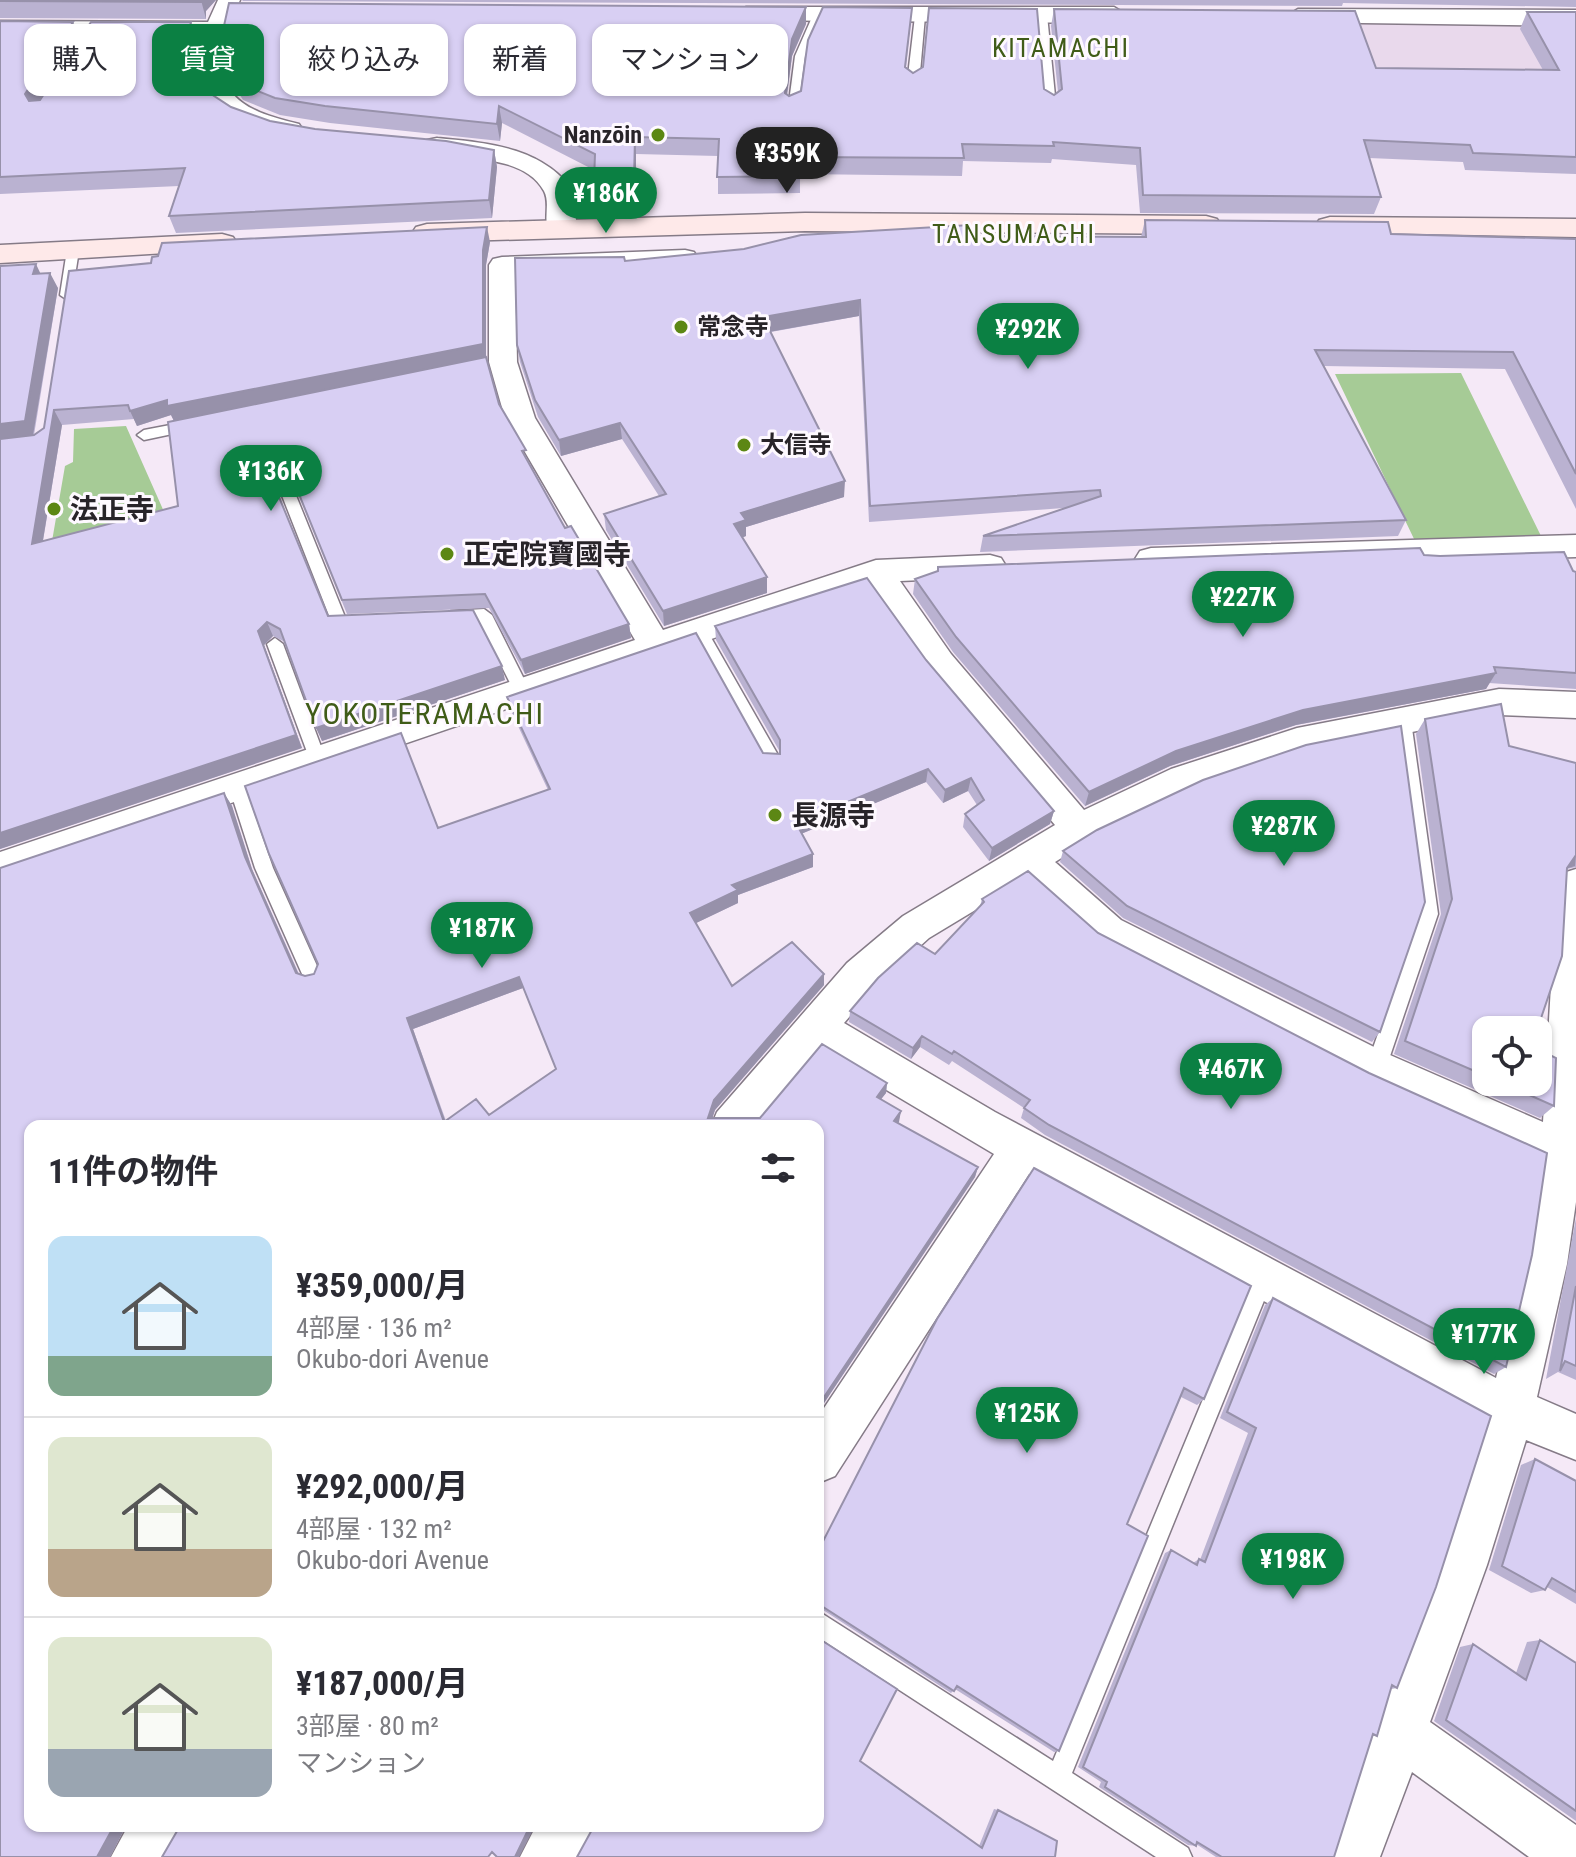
<!DOCTYPE html>
<html lang="ja">
<meta charset="utf-8">
<style>
:root{--surface:#fff;--page:#f2f2f3;--text:#2b2b33;--muted:#7c7c81;--line:#e1e1e2;--accent:#0b8043}
body{margin:0;font-family:"Roboto Condensed","Noto Sans JP",sans-serif;background:var(--page);color:var(--text);height:100vh;display:flex;flex-direction:column;font-size:30px;white-space:nowrap}
*{box-sizing:border-box;margin:0}
p{font-size:26px;color:var(--muted)}
.icon{flex:none;width:44px;height:44px;fill:none;stroke:currentColor;stroke-width:2;stroke-linecap:round;stroke-linejoin:round}
.map{position:relative;flex:1;overflow:hidden}
.sheet{position:absolute;left:24px;top:1120px;width:800px;height:712px;display:flex;flex-direction:column;background:var(--surface);border-radius:16px;box-shadow:0 2px 6px #0004}
.sheet>*{flex:none}
.banner{position:absolute;left:24px;top:24px;width:800px;height:72px;display:flex;gap:16px}
.tools{position:absolute;left:1472px;top:1016px;display:grid;gap:16px}
.tools a{display:grid;place-items:center;width:80px;height:80px;border-radius:16px;background:var(--surface);box-shadow:0 2px 6px #0004;font-size:40px}
.price{position:absolute;translate:-50% -68px;padding:0 18px;border-radius:28px;background:var(--accent);color:#fff;font-size:26px;line-height:52px;filter:drop-shadow(0 2px 4px #0008)}
.price::after{content:'';position:absolute;left:50%;top:48px;width:24px;height:18px;margin-left:-12px;background:inherit;clip-path:polygon(0 0,100% 0,50% 100%)}
.price.selected{background:#222;color:#fff}
ul{padding:0;list-style:none}
li{display:flex;align-items:center;gap:24px;height:200px;padding:0 24px}
li+li{border-top:2px solid var(--line)}
li span{display:grid;place-items:center;flex:none;width:224px;height:160px;border-radius:16px;color:#555}
li>.icon{margin-inline-start:auto}
span .icon{width:96px;height:96px;fill:#fffc;stroke-width:1}
li b{font-size:34px}
h2{display:flex;justify-content:space-between;align-items:center;height:96px;padding:0 24px;font-size:34px}
.tag{padding:0 28px;border-radius:16px;background:var(--surface);box-shadow:0 2px 6px #0004;font-size:28px;line-height:72px}
.tag.selected{background:var(--accent);color:#fff}
.map>svg:first-child{display:block}
</style>
<div class="map">
<svg width="1576" height="1857" viewBox="0 0 1576 1857">
<rect width="100%" height="100%" fill="#f5e9f7"/>
<path fill="#e9d9ec" d="M1288,23L1576,26V136L1458,140Z"/>
<path fill="#a6cb96" d="M1461,373L1542,538L1415,541L1335,374Z
M126,426L169,523L51,547L65,466L73,462L74,429Z"/>
<g fill="none" stroke-linecap="round" stroke-linejoin="round">
<g stroke="#857b87" stroke-width="3">
<path id="service" d="M818,12L823,15L805,56L798,108L788,110L795,56L813,15Z
M1042,12L1047,15L1056,106L1050,109L1044,106L1037,15Z
M920,13L925,16L919,84L913,87L907,84L915,16Z
M73,246L79,250L72,295L66,299L60,295L67,250Z
M191,421L196,423V429L144,440L137,435L144,430Z
M288,488L295,493L345,617L359,619L362,623L359,627L340,629L332,623L281,493Z
M484,609L492,615L530,691L528,695H516L479,621L451,623L443,617L451,611Z
M700,625L705,627L778,755L780,760L778,765H766L692,631Z
M275,638L283,644L326,760L324,765L318,766L310,760L267,644Z
M1403,715L1411,721L1438,914L1386,1068L1383,1074L1376,1077L1369,1074L1366,1068L1420,914L1395,721Z
M237,780L245,787L273,868L322,977L320,983L313,985L306,983L255,868L229,787Z
M1264,1266L1271,1269L1274,1276L1072,1773L1188,1848L1192,1857H1156L818,1637V1611L1053,1761L1257,1269Z"/>
</g>
<g stroke="#857b87" stroke-width="3">
<path id="minor" d="M218,0H240L227,29L216,36L0,35V21L208,22Z
M685,250L694,252L698,258L694,264L515,272L517,362L535,418L663,630L876,560L990,555L1001,558L1006,566L1001,574L990,577L900,581L951,654L1084,810L1171,769L1297,728L1499,689L1576,692V718L1499,715L1299,754L1197,789L1092,839L1055,862L1121,920L1390,1055L1543,1122L1557,884L1563,873L1576,869V1202L1567,1264L1537,1397L1576,1414V1460L1526,1440L1487,1565L1430,1722L1576,1825V1857H1529L1412,1772L1380,1857H1326L1438,1565L1485,1421L1029,1174L835,1476L818,1483V1417L994,1154L821,1051L758,1126H711L717,1112L847,963L903,916L1055,825L927,672L869,585L0,882V852L635,640L505,418L489,362V265L493,259L502,257ZM1025,880L1095,942L1362,1081L1539,1161L1523,1264L1496,1378L995,1112L844,1023L875,987L929,938Z
M1576,535V557L1151,570L1140,567L1135,559L1140,551L1151,548Z
M128,1826H190L172,1857H111Z
M536,1826H595L579,1857H520Z"/>
</g>
<g stroke="#857b87" stroke-width="3">
<path id="tertiary" d="M746,7H1114L1127,15L1114,23L737,20L733,15Z
M1298,9L1576,10V26L1289,22L1285,17Z
M216,21L229,29C209,94 240,110 299,124L303,130L299,136C263,145 207,113 196,78C191,61 198,45 203,29Z
M437,138C490,143 543,147 576,194V227L572,233H550C542,220 551,204 544,191C523,153 462,161 427,152L423,146L427,140Z"/>
</g>
<g stroke="#857b87" stroke-width="3">
<path id="secondary" d="M805,213L1206,216L1217,219L1221,225L1217,231L1206,234L805,231L427,242L416,239L412,233L416,227L427,224Z
M1330,217L1576,219V237L1319,232L1315,226L1319,220Z
M222,234L233,237L237,243L233,249L0,263V245Z"/>
</g>
<use href="#service" fill="#fff" fill-rule="evenodd"/>
<use href="#minor" fill="#fff" fill-rule="evenodd"/>
<use href="#tertiary" fill="#fff" fill-rule="evenodd"/>
<use href="#secondary" fill="#fee9e9" fill-rule="evenodd"/>
</g>
<path fill="#bab2d1" fill-rule="evenodd" d="M0,0H216L206,11V19L0,18Z
M242,0H1576V7L1343,3L1342,6L243,1Z
M806,7V24L792,56L787,94L789,96L801,91L912,8L906,67L913,73L1044,89L1054,95L1058,92L1051,26L1054,9L1376,68L1543,70L1520,29L1527,12H1576V174L1465,170L1463,162L1369,158L1381,197L1374,214L1140,213L1136,165L1052,159L1051,163L963,161L962,176L800,174V193L718,194V156L636,154V198L596,199L594,182V170L502,123L500,141L330,123L280,115L243,100L224,70L218,53Z
M0,21L80,38L196,39L191,58L192,70L202,88L231,107L270,121L315,129L494,150L497,167L492,218L176,233L169,216L179,186L0,194Z
M1145,220L1391,234L1576,239V509L1505,369L1324,366L1406,520L1398,536L980,552L983,536L1064,508L869,522L859,316L771,332L844,497L746,527V536L742,538L767,577V593L664,626L606,530L604,514L659,496L622,439L561,456L538,417L520,362L517,345L625,261L972,236L1141,237Z
M490,242L486,265V358L499,404L528,462L565,528L629,624L631,638L525,674L489,608L347,614L298,492L286,486L278,494L328,616L505,680L322,741L285,642L273,636L264,645L302,748L0,849V266L41,274L58,288L34,435L44,428L69,271ZM171,415L174,421L178,506L43,541L62,425L134,419L137,426Z
M1424,555L1576,572V689L1489,683L1486,689L1296,725L1170,766L1085,806L953,652L913,594L915,579L937,572L938,567Z
M867,578L926,660L1054,811L1050,824L989,861L963,827L965,814L977,805L968,791L943,803L926,782L801,834L813,854V867L738,895V903L696,923L732,986L792,942L824,974V985L715,1110L712,1118H760L822,1044L887,1083L886,1093L881,1099L901,1111L898,1123L978,1167L975,1177L818,1412V1126H30V1826H126L110,1857H0V868L224,793L232,806L252,869L299,974L305,976L314,974L318,964L269,854L245,786L401,733L438,828L548,790L511,711L507,697L696,633L763,753L780,754V752L716,640L715,626ZM523,988L556,1069L489,1115L476,1099L446,1121L413,1029Z
M1425,719L1509,746L1576,763V867L1567,869L1486,1030V1082H1538L1554,1106L1540,1118L1394,1054L1441,914L1416,734Z
M1063,851L1380,1032L1372,1042L1123,918L1060,862Z
M982,899L1506,1367L1494,1374L1045,1135L1021,1118L1024,1108L952,1061L949,1065L920,1047L911,1059L849,1022L850,1011L935,954L980,906Z
M1034,1168L1204,1399L1197,1405L1181,1397L1127,1524L1059,1751L1054,1752L955,1689L951,1693L820,1608L818,1609Z
M1576,1218V1380L1558,1372L1546,1379Z
M1273,1298L1397,1688L1391,1689L1377,1736H1372L1334,1857H1216L1196,1844V1846L1188,1845L1099,1787L1101,1782L1078,1767L1165,1553L1171,1550L1193,1563L1199,1559L1200,1560L1248,1433L1220,1418L1265,1305Z
M1535,1459L1576,1481V1604L1547,1587L1545,1590L1531,1593L1489,1570L1521,1465Z
M1540,1640L1576,1663V1821L1434,1721L1460,1647L1473,1644L1516,1673L1527,1642Z
M860,1761L979,1846L994,1809L998,1810L1055,1857H577Z"/>
<path fill="#9791aa" d="M201,0H216L206,11V19Z
M806,7V24L792,56L785,110V93L792,39Z
M73,22L80,38L32,111L25,94Z
M191,22L196,39L191,58L192,77L186,61V41Z
M499,106L502,123L500,141L497,124Z
M635,137L636,154V198L634,181Z
M494,150L497,167L492,218L489,200Z
M487,227L490,242L486,265V358L174,421L171,415L137,426L130,411L483,250Z
M36,264L43,279L33,274Z
M50,273L58,288L33,435L0,441V424Z
M860,300L859,316L763,333V317Z
M54,410L62,425L40,558L32,544Z
M620,423L622,439L561,456L559,440Z
M281,471L286,486L278,494L272,480Z
M845,481L844,497L746,527V536L735,540L734,524L741,513Z
M767,577V593L664,626L663,611Z
M267,622L273,636L264,645L302,748L0,849V833L258,631Z
M629,624L631,638L525,674L521,660Z
M502,666L505,680L322,741L316,728Z
M1496,673L1486,689L1296,725L1170,766L1085,806L1089,792L1176,751L1303,710Z
M928,769L926,782L796,836V823Z
M971,778L968,791L943,803L945,790Z
M224,793L232,806L252,869L303,984L296,973L245,857Z
M1054,811L1050,824L989,861L992,848Z
M813,854V867L738,895V903L692,925L690,913L732,885Z
M1576,855L1575,866L1562,870L1575,856Z
M824,974V985L715,1110L710,1126L708,1118L714,1100Z
M519,977L523,988L413,1029L447,1126L444,1122L407,1018Z
M922,1036L920,1047L911,1059L913,1048Z
M887,1083L886,1093L875,1107L877,1097Z
M901,1111L899,1122L892,1131L894,1121Z
M978,1167L975,1177L818,1412V1406Z
M114,1826H126L110,1857H97Z
M530,1826H535L519,1857H515Z"/>
<path fill="#d8cff3" stroke="#9791aa" stroke-width="2" fill-rule="evenodd" d="M0,0H201V2L0,1Z
M229,3L806,7L792,39L785,93L789,96L801,91L808,40L823,7L912,8L905,67L913,73L923,67L929,8L1037,9L1044,89L1054,95L1062,89L1054,9L1355,11L1376,68L1559,70L1527,12H1576V157L1473,153L1470,145L1364,140L1381,197L1143,195L1140,148L1053,142L1054,146L962,144L964,158L800,157V176L717,177L719,139L635,137L634,181L594,182L595,154L499,106L497,124L325,106L275,98L238,83L218,53Z
M0,21L73,22L25,94L29,101L40,100L91,22H191L186,41V61L202,88L231,107L270,121L315,129L446,141L494,150L489,200L169,216L185,168L0,177Z
M1145,220L1388,222L1391,234L1576,239V474L1513,352L1315,350L1406,520L983,536L1101,496L1100,490L870,506L860,300L763,317L845,481L741,513L746,520L734,524L767,577L663,611L604,514L666,494L620,423L559,440L535,400L517,345L515,258L624,257L625,261L744,249L801,235L970,225L972,236L1146,237Z
M487,227L483,250V344L167,406V400L130,411L128,405L54,410L32,544L178,506L168,422L486,357L499,404L526,450L522,451L565,528L571,526L629,624L521,660L485,594L342,600L292,477L281,471L272,480L328,616L473,610L502,666L316,728L280,629L267,622L258,631L296,735L0,833V439L34,435L44,428L69,271L151,263L152,257L158,256L162,243Z
M36,264L33,274L50,273L25,421L0,424V266Z
M1420,548L1424,555L1440,556L1564,552L1573,571L1576,572V673L1494,667L1496,673L1303,710L1176,751L1089,792L956,637L915,579L938,571V567Z
M867,578L926,660L1054,811L992,848L965,814L984,800L971,778L945,790L928,769L796,823L813,854L732,885L738,890L690,913L732,986L792,942L824,974L714,1100L708,1118H760L822,1044L887,1083L877,1097L901,1111L894,1121L978,1167L818,1406V1126H30V1826H114L97,1857H0V868L224,793L245,857L296,973L305,976L314,974L318,964L269,854L245,786L401,733L438,828L550,789L507,697L696,633L763,753L780,754V740L715,626ZM519,977L556,1069L489,1115L476,1099L444,1122L407,1018Z
M1501,704L1509,746L1576,763V855L1567,868L1562,956L1537,1030H1486V1076L1405,1041L1452,899L1425,719Z
M1401,726L1425,902L1380,1032L1127,906L1063,851L1097,830L1203,780L1306,745Z
M1028,871L1098,933L1369,1073L1547,1153L1532,1255L1506,1367L1049,1125L1024,1108L1030,1100L954,1051L952,1054L922,1036L913,1048L850,1011L878,978L917,943L935,954L984,902L982,899Z
M1538,1049L1556,1058L1554,1106L1500,1082H1538Z
M1034,1168L1251,1286L1204,1399L1184,1388L1127,1524L1148,1536L1059,1751L957,1686L954,1691L820,1605L818,1607V1551L937,1319Z
M1576,1286V1366L1565,1361L1560,1371Z
M1273,1298L1491,1416L1436,1587L1397,1688L1392,1685L1377,1736L1373,1734L1334,1857H1222L1197,1842L1196,1846L1105,1787L1107,1782L1083,1767L1171,1550L1197,1565L1199,1559L1205,1562L1256,1428L1227,1412Z
M1535,1459L1576,1481V1592L1552,1578L1545,1590L1502,1566Z
M818,1638L897,1689L860,1761L982,1848L998,1810L1057,1841L1055,1857H577L594,1826H818Z
M1540,1640L1576,1663V1811L1446,1720L1473,1644L1526,1680Z
M180,1826H530L515,1857H497L492,1852L488,1857H162Z"/>
<g fill="#5c8714" stroke="#fef9ff" stroke-width="3">
<circle cx="658" cy="135" r="8"/>
<circle cx="681" cy="327" r="8"/>
<circle cx="744" cy="445" r="8"/>
<circle cx="54" cy="509" r="8"/>
<circle cx="447" cy="554" r="8"/>
<circle cx="775" cy="815" r="8"/>
</g>
<g text-anchor="middle" stroke-width="6" stroke-linejoin="round" paint-order="stroke">
<g font-size="24" font-weight="bold" fill="#282429" stroke="#fef9ff" text-anchor="start">
<text x="642" y="143" text-anchor="end">Nanzōin</text>
<text x="697" y="335">常念寺</text>
<text x="760" y="453">大信寺</text>
</g>
<g font-size="26" letter-spacing="2" fill="#405c18" stroke="#fef9ff">
<text x="1061" y="57">KITAMACHI</text>
<text x="1014" y="243">TANSUMACHI</text>
</g>
<g font-size="28" font-weight="bold" fill="#282429" stroke="#fef9ff" text-anchor="start">
<text x="70" y="519">法正寺</text>
<text x="463" y="564">正定院寶國寺</text>
<text x="791" y="825">長源寺</text>
</g>
<g font-size="30" letter-spacing="2" fill="#405c18" stroke="#fef9ff">
<text x="425" y="724">YOKOTERAMACHI</text>
</g>
</g>
</svg>
<div class="tools">
<a><svg class="icon" aria-label="locate" viewBox="0 0 24 24"><circle cx="12" cy="12" r="6"/><path d="M12 2v4M12 18v4M2 12h4M18 12h4"/></svg></a>
</div>
<b class="price selected" style="left:787px;top:195px">¥359K</b>
<b class="price" style="left:606px;top:235px">¥186K</b>
<b class="price" style="left:1028px;top:371px">¥292K</b>
<b class="price" style="left:271px;top:513px">¥136K</b>
<b class="price" style="left:1243px;top:639px">¥227K</b>
<b class="price" style="left:1284px;top:868px">¥287K</b>
<b class="price" style="left:482px;top:970px">¥187K</b>
<b class="price" style="left:1231px;top:1111px">¥467K</b>
<b class="price" style="left:1484px;top:1376px">¥177K</b>
<b class="price" style="left:1027px;top:1455px">¥125K</b>
<b class="price" style="left:1293px;top:1601px">¥198K</b>
<div class="banner">
<a class="tag">購入</a>
<a class="tag selected">賃貸</a>
<a class="tag">絞り込み</a>
<a class="tag">新着</a>
<a class="tag">マンション</a>
</div>
<section class="sheet">
<h2>11件の物件<svg class="icon" aria-label="filters" viewBox="0 0 24 24"><path d="M4 7h16M4 17h16"/><circle cx="9" cy="7" r="2"/><circle cx="15" cy="17" r="2"/></svg></h2>
<ul>
<li><span style="background:linear-gradient(#bfe0f5 75%,#7fa58c 0)"><svg class="icon" aria-label="home" viewBox="0 0 24 24"><path d="M3 11l9-7 9 7M6 9v11h12V9"/></svg></span><div><b>¥359,000/月</b><p>4部屋 · 136 m²</p><p>Okubo-dori Avenue</p></div></li>
<li><span style="background:linear-gradient(#dfe7d0 70%,#b9a48a 0)"><svg class="icon" aria-label="home" viewBox="0 0 24 24"><path d="M3 11l9-7 9 7M6 9v11h12V9"/></svg></span><div><b>¥292,000/月</b><p>4部屋 · 132 m²</p><p>Okubo-dori Avenue</p></div></li>
<li><span style="background:linear-gradient(#dfe7d0 70%,#9aa5b1 0)"><svg class="icon" aria-label="home" viewBox="0 0 24 24"><path d="M3 11l9-7 9 7M6 9v11h12V9"/></svg></span><div><b>¥187,000/月</b><p>3部屋 · 80 m²</p><p>マンション</p></div></li>
</ul>
</section>
</div>
